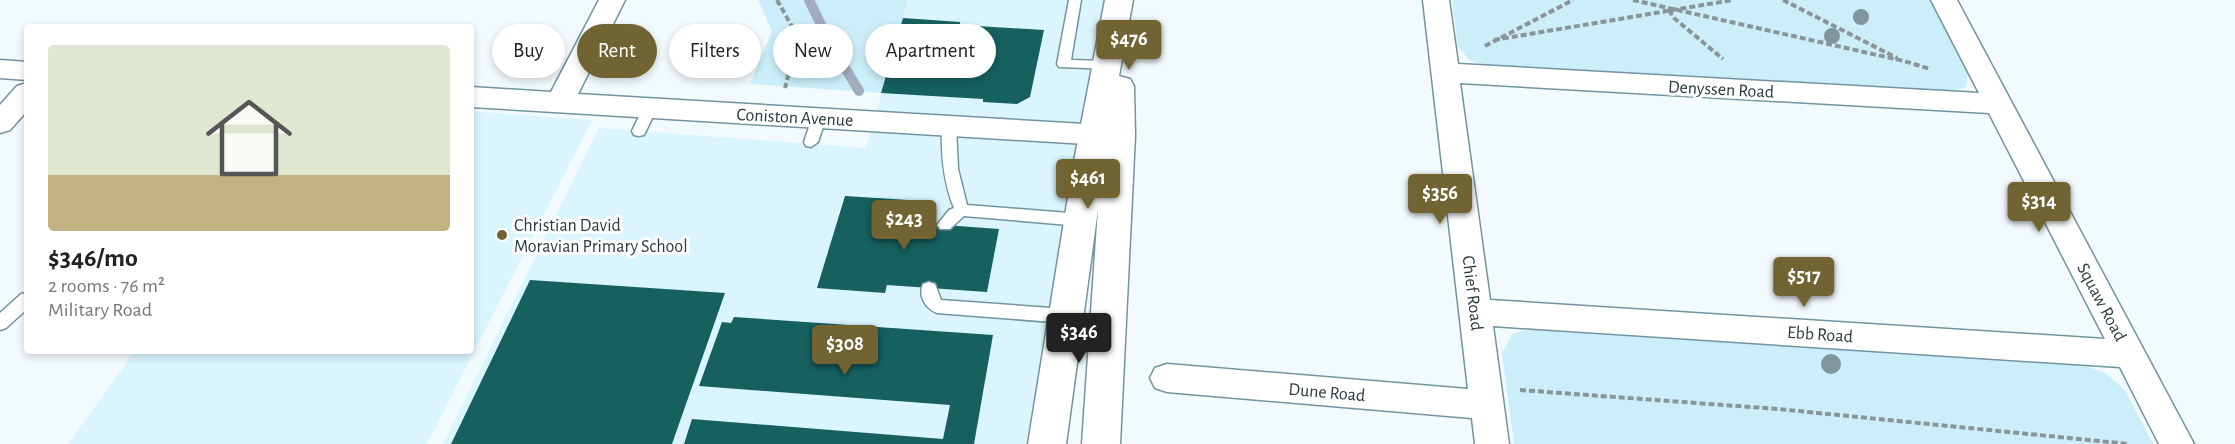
<!DOCTYPE html>
<meta charset="utf-8">
<style>
:root{--surface:#fff;--page:#f6f6f6;--text:#222;--muted:#767676;--accent:#716432}
body{margin:0;font-family:"Alegreya Sans",sans-serif;background:var(--page);color:var(--text);height:100vh;display:flex;flex-direction:column;font-size:22px;white-space:nowrap}
*{box-sizing:border-box;margin:0}
p{font-size:20px;color:var(--muted)}
.icon{flex:none;width:33px;height:33px;fill:none;stroke:currentColor;stroke-width:2;stroke-linecap:round;stroke-linejoin:round}
.map{position:relative;flex:1;overflow:hidden}
.side{position:absolute;left:24px;top:24px;width:450px;height:330px;display:flex;flex-direction:column;background:var(--surface);border-radius:6px;box-shadow:0 3px 9px #0003}
.side>*{flex:none}
.hud{position:absolute;left:492px;top:24px;width:570px;height:54px;display:flex;gap:12px}
.price{position:absolute;translate:-50% -51px;padding:0 14px;border-radius:6px;background:var(--accent);color:#fff;font-size:20px;line-height:39px;filter:drop-shadow(0 2px 3px #0008)}
.price::after{content:'';position:absolute;left:50%;top:36px;width:18px;height:14px;margin-left:-9px;background:inherit;clip-path:polygon(0 0,100% 0,50% 100%)}
.price.selected{background:#222;color:#fff}
ul{padding:0;list-style:none}
li{display:grid;align-content:center;gap:12px;height:318px;padding:0 24px}
li span{display:grid;place-items:center;height:186px;border-radius:6px;color:#555}
li>.icon{margin-inline-start:auto}
span .icon{width:108px;height:108px;fill:#fffc;stroke-width:1}
li b{font-size:26px}
.chip{padding:0 21px;border-radius:27px;background:var(--surface);box-shadow:0 3px 9px #0003;font-size:21px;line-height:54px}
.chip.selected{background:var(--accent);color:#fff}
.map>svg:first-child{display:block}
</style>
<div class="map">
<svg width="2235" height="444" viewBox="0 0 2235 444">
<rect width="100%" height="100%" fill="#f3fafd"/>
<path fill="#daf5fe" d="M908,0H1119L1047,444H443L599,128L866,148Z
M471,111L592,120L427,444H68L135,351H471Z"/>
<path fill="#cceefa" d="M758,0H908L881,93L750,84L772,31Z
M1452,0H1931L1968,72L1966,87L1949,92L1488,66L1469,60L1458,46Z
M1544,327L2078,363L2105,373L2125,390L2153,444H1514L1502,353L1513,333Z"/>
<g fill="none" stroke-linecap="round" stroke-linejoin="round">
<path stroke="#a2acbe" stroke-width="10" d="M809,0L830,43L859,91"/>
</g>
<path fill="#166060" d="M903,18L960,22V25L1044,30L1030,97L1017,104L983,102V99L881,93Z
M845,196L908,200L903,222L999,229L987,292L887,285L885,293L817,288Z
M530,280L725,293L672,444H451Z
M734,317L993,335L974,444H684L692,419L943,439L950,405L699,386L722,322L731,323Z"/>
<g fill="none" stroke-linecap="round" stroke-linejoin="round">
<g stroke="#72949f" stroke-width="3">
<path id="lane" d="M1069,0H1081L1071,60L1106,61L1111,63L1113,66L1111,69L1059,67L1057,64Z
M650,103L657,108L644,135L639,136L634,135L632,131L645,104Z
M819,113L826,118L818,142L811,147L806,146L804,142L812,118Z
M949,121L956,126L958,169L967,205L1081,214L1086,216L1088,220L1086,224L1081,226L964,216L950,229H940L937,225L949,210L954,208C943,181 941,154 942,126Z
M929,282L935,284L941,300L1066,309L1072,311L1074,316L1072,321L1066,323L937,313C925,308 918,296 923,284Z
M27,293V309L6,328L0,330V313L21,294Z"/>
</g>
<g stroke="#72949f" stroke-width="3">
<path id="street" d="M599,0H625L578,94L1119,126L1129,129L1133,136L1129,143L1119,146L471,107V87L551,92Z
M1423,0H1449L1458,64L1979,93L1931,0H1957L2194,444H2159L2120,367L1493,326L1509,444H1475L1472,418L1167,392L1155,388L1150,378L1155,368L1167,364L1468,389ZM1460,83L1989,113L2105,339L1490,300Z
M0,60L27,62V80L0,78Z
M27,83V111L10,130L0,133V105L17,86Z"/>
</g>
<g stroke="#72949f" stroke-width="3">
<path id="secondary" d="M1105,0H1133L1119,76L1130,79L1134,86L1135,136L1120,444H1082L1098,209L1066,444H1028L1073,166Z"/>
</g>
<path stroke="#8a9599" stroke-width="4" stroke-dasharray="6 3" stroke-linecap="butt" d="M777,0L798,37L785,88
M1633,0L1904,61L1930,69
M1783,0L1897,58
M1669,10L1674,18L1723,59
M1494,40L1733,0
M1485,46L1573,0
M1520,390L1778,409L2129,444"/>
<use href="#lane" fill="#fff" fill-rule="evenodd"/>
<use href="#street" fill="#fff" fill-rule="evenodd"/>
<use href="#secondary" fill="#fff" fill-rule="evenodd"/>
</g>
<g fill="#7f969e">
<circle cx="1861" cy="17" r="8"/>
<circle cx="1832" cy="36" r="8"/>
<circle cx="1831" cy="364" r="10"/>
</g>
<circle fill="#716432" stroke="#fff" stroke-width="2" cx="502" cy="235" r="6"/>
<g text-anchor="middle" stroke-width="6" stroke-linejoin="round" paint-order="stroke">
<g font-size="18" fill="#2d3b40" stroke="#fff">
<text transform="translate(1721 89) rotate(3)" y="6">Denyssen Road</text>
<text transform="translate(795 117) rotate(3)" y="6">Coniston Avenue</text>
<text transform="translate(1473 293) rotate(83)" y="6">Chief Road</text>
<text transform="translate(2102 302) rotate(62)" y="6">Squaw Road</text>
<text transform="translate(1820 334) rotate(4)" y="6">Ebb Road</text>
<text transform="translate(1327 392) rotate(5)" y="6">Dune Road</text>
</g>
<g font-size="18" fill="#2d3b40" stroke="#fff" text-anchor="start">
<text x="514" y="231">Christian David<tspan x="514" dy="21">Moravian Primary School</tspan></text>
</g>
</g>
</svg>
<b class="price" style="left:1129px;top:71px">$476</b>
<b class="price" style="left:1088px;top:210px">$461</b>
<b class="price" style="left:1440px;top:225px">$356</b>
<b class="price" style="left:2039px;top:233px">$314</b>
<b class="price" style="left:904px;top:251px">$243</b>
<b class="price" style="left:1804px;top:308px">$517</b>
<b class="price selected" style="left:1079px;top:364px">$346</b>
<b class="price" style="left:845px;top:376px">$308</b>
<div class="hud">
<a class="chip">Buy</a>
<a class="chip selected">Rent</a>
<a class="chip">Filters</a>
<a class="chip">New</a>
<a class="chip">Apartment</a>
</div>
<section class="side">
<ul>
<li><span style="background:linear-gradient(#dfe7d0 70%,#c2b280 0)"><svg class="icon" aria-label="home" viewBox="0 0 24 24"><path d="M3 11l9-7 9 7M6 9v11h12V9"/></svg></span><div><b>$346/mo</b><p>2 rooms · 76 m²</p><p>Military Road</p></div></li>
</ul>
</section>
</div>
